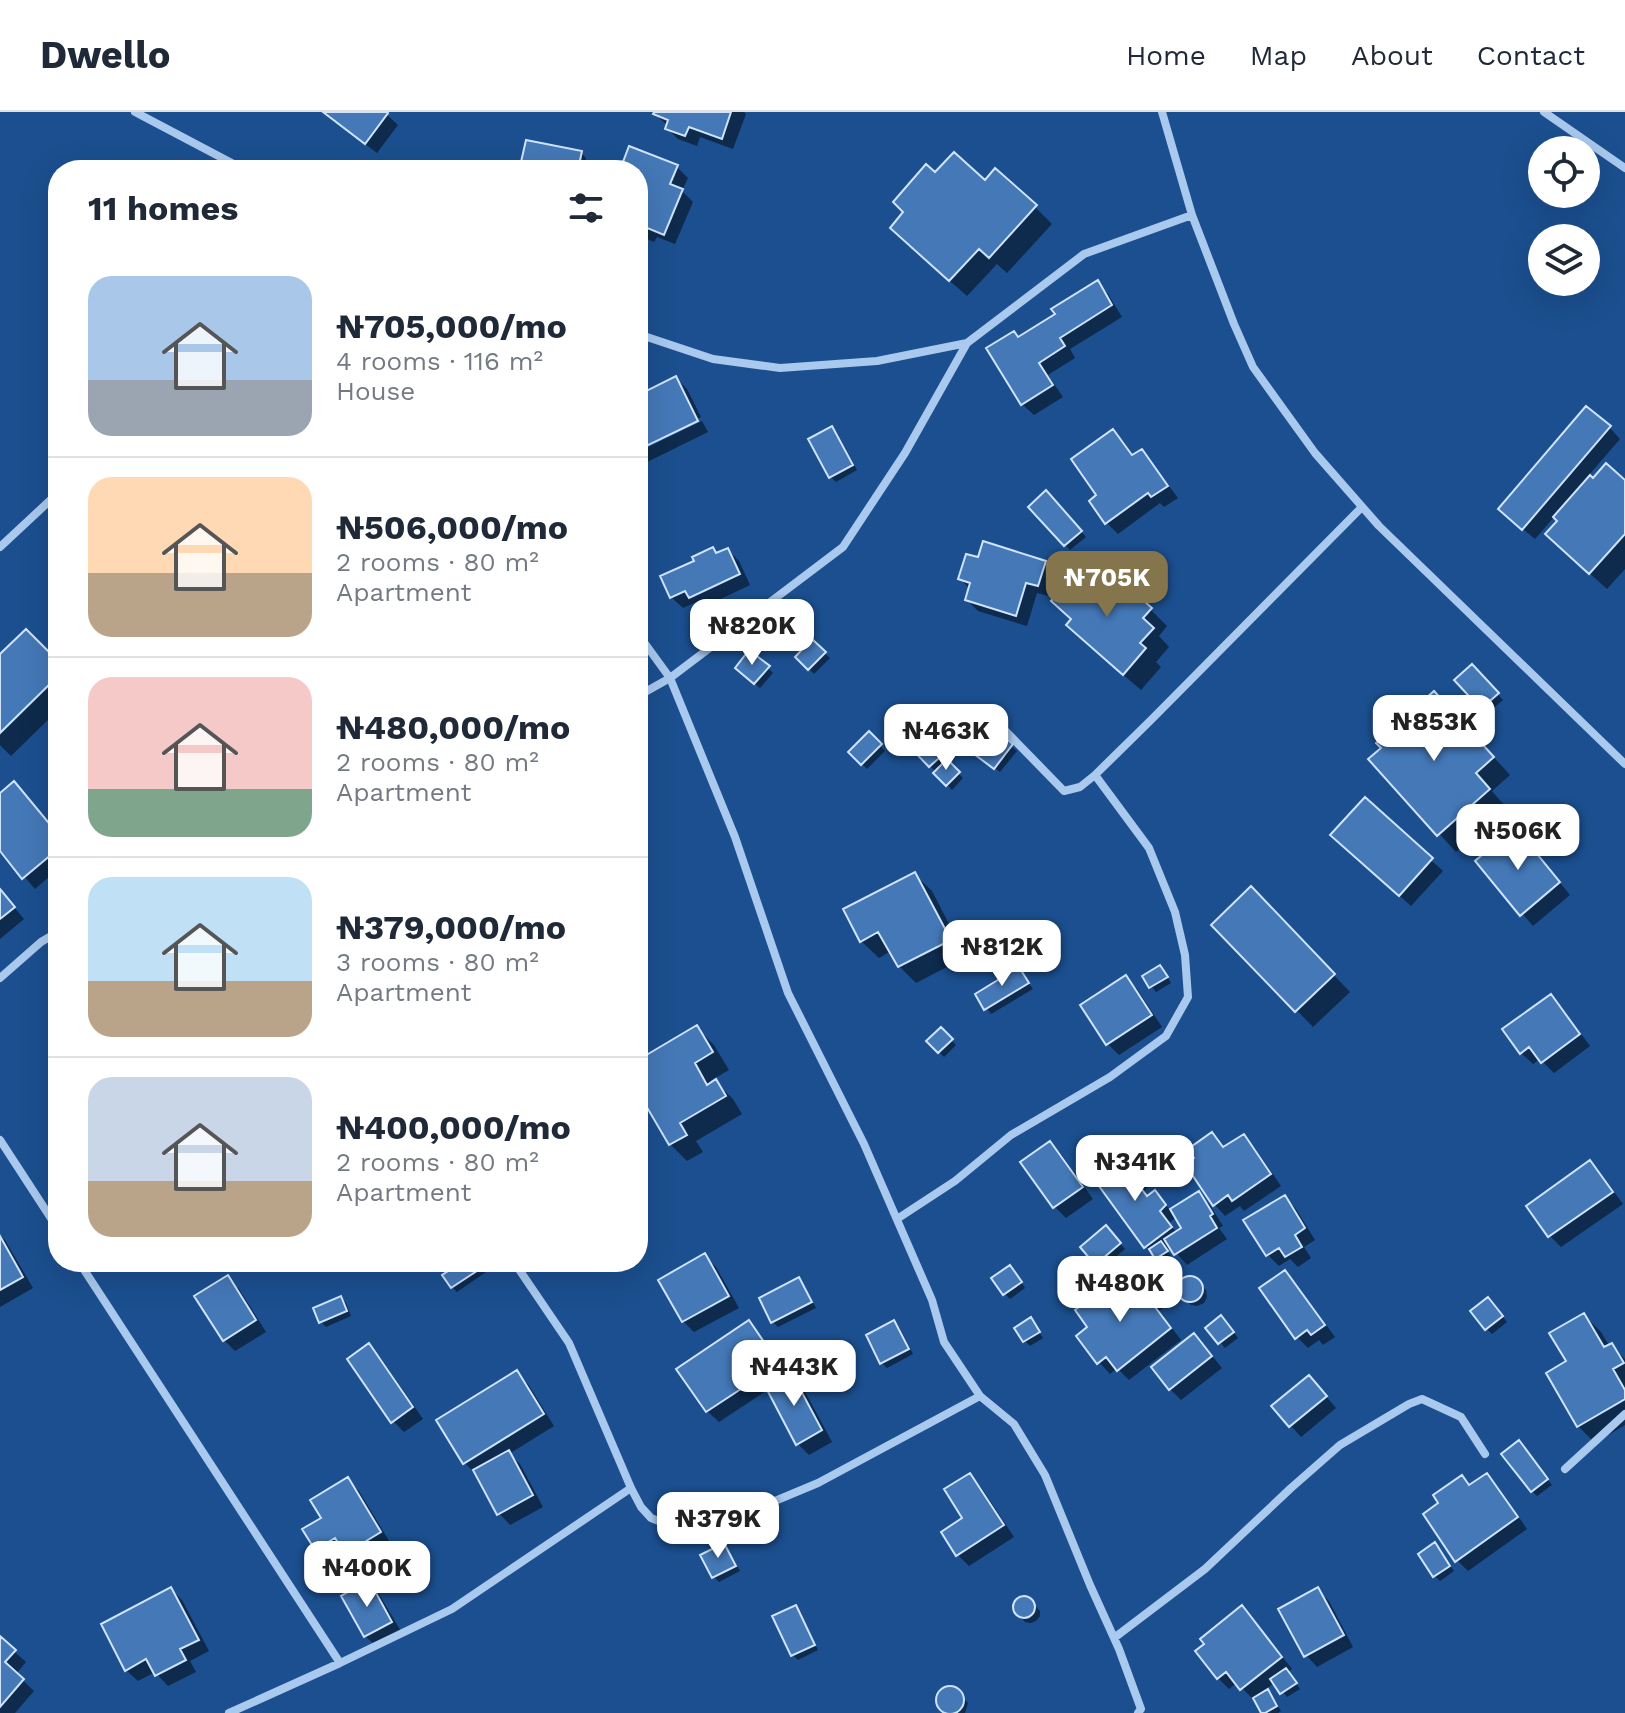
<!DOCTYPE html>
<meta charset="utf-8">
<style>
:root{--surface:#fff;--page:#f2f2f3;--text:#1f2937;--muted:#747a83;--line:#e0e1e3;--accent:#84754c}
body{margin:0;font-family:"Work Sans",sans-serif;background:var(--page);color:var(--text);height:100vh;display:flex;flex-direction:column;font-size:30px;white-space:nowrap}
*{box-sizing:border-box;margin:0}
p{font-size:26px;color:var(--muted)}
.icon{flex:none;width:44px;height:44px;fill:none;stroke:currentColor;stroke-width:2;stroke-linecap:round;stroke-linejoin:round}
.map{position:relative;flex:1;overflow:hidden}
.details{position:absolute;left:48px;top:48px;width:600px;height:1112px;display:flex;flex-direction:column;background:var(--surface);border-radius:32px;box-shadow:0 8px 32px #0002}
.details>*{flex:none}
.fabs{position:absolute;left:1528px;top:24px;display:grid;gap:16px}
.fabs a{display:grid;place-items:center;width:72px;height:72px;border-radius:50%;background:var(--surface);box-shadow:0 8px 32px #0002;font-size:40px}
.price{position:absolute;translate:-50% -68px;padding:0 18px;border-radius:16px;background:#fff;color:#222;font-size:26px;line-height:52px;filter:drop-shadow(0 2px 4px #0008)}
.price::after{content:'';position:absolute;left:50%;top:48px;width:24px;height:18px;margin-left:-12px;background:inherit;clip-path:polygon(0 0,100% 0,50% 100%)}
.price.current{background:var(--accent);color:#fff}
ul{padding:0;list-style:none}
li{display:flex;align-items:center;gap:24px;height:200px;padding:0 40px}
li+li{border-top:2px solid var(--line)}
li span{display:grid;place-items:center;flex:none;width:224px;height:160px;border-radius:24px;color:#555}
li>.icon{margin-inline-start:auto}
span .icon{width:96px;height:96px;fill:#fffc;stroke-width:1}
li b{font-size:34px}
h2{display:flex;justify-content:space-between;align-items:center;height:96px;padding:0 40px;font-size:34px}
header{display:flex;align-items:center;gap:48px;box-sizing:border-box;height:112px;padding:0 40px;background:var(--surface);border-bottom:2px solid var(--line)}
header strong{font-size:38px}
nav{display:flex;gap:44px;margin-inline-start:auto;font-size:28px}
.map>svg:first-child{display:block}
</style>
<header>
<strong>Dwello</strong>
<nav><a>Home</a><a>Map</a><a>About</a><a>Contact</a></nav>
</header>
<div class="map">
<svg width="1625" height="1601" viewBox="0 0 1625 1601">
<rect width="100%" height="100%" fill="#1b4f8f"/>
<path fill="#0007" fill-rule="evenodd" d="M323,0H384L398,13L377,41Z
M656,0H744L746,2L733,37L700,25L697,34L678,27L667,16L668,14L655,2Z
M581,41L586,46L584,58H546L529,54L524,49Z
M676,54L688,66L682,79L693,90L675,132L657,125L654,130L638,123V58H622Z
M935,63L985,71L1035,95L1052,112L1007,161L997,152L967,184L909,133Z
M1097,171L1108,182L1122,205L1070,237L1075,246L1048,263L1063,285L1034,303L1022,292L1019,226L1058,203Z
M676,266L687,277L701,305L638,336V285Z
M702,309L708,320L641,353L638,350V340Z
M1609,315L1620,327L1588,364L1593,368L1625,371V457L1607,477L1565,439L1560,409L1555,404L1535,427L1512,408Z
M832,316L837,321L857,358L836,370L831,365Z
M1113,319L1124,330L1134,344L1141,339L1152,351L1178,386L1164,395L1160,391L1118,422L1107,411L1099,383Z
M1046,381L1086,425L1070,438L1030,395Z
M713,437L718,442L728,438L739,449L750,473L702,496L696,490L683,496L671,485L696,450Z
M979,448L1045,451L1056,462L1049,484L1037,481L1027,514L978,499L967,488L970,477L960,467Z
M1092,482L1150,497L1167,514L1159,524L1169,535L1156,550L1161,555L1141,578L1085,530Z
M812,530L830,546L814,562L798,545Z
M0,545L58,552V598L11,644L0,633Z
M1472,555L1503,588L1488,601L1457,568Z
M768,556L773,561L760,576L742,561Z
M1451,598L1510,663L1492,679L1506,695L1456,740L1371,647Z
M990,617L1017,639L1000,660L978,643Z
M928,620L951,645L946,649L963,666L952,678L912,634Z
M869,622L885,639L867,657L851,640Z
M0,683L58,723V757L35,777L0,736Z
M1365,688L1443,759L1411,794L1344,734Z
M1526,729L1570,783L1533,814L1477,749Z
M914,762L932,779L966,845L916,871L899,854L891,839L879,846L861,829Z
M0,778L24,807L0,827Z
M1268,794L1350,880L1313,915L1214,813Z
M1019,858L1033,877L991,902L978,883Z
M1165,861L1171,871L1156,880L1144,865Z
M1126,866L1137,877L1162,915L1119,943L1108,932L1083,894Z
M1551,884L1562,896L1590,934L1554,961L1540,947L1533,952L1521,941Z
M697,916L714,933L729,958L710,969L713,972L716,970L733,987L742,1002L696,1029L703,1040L687,1049L670,1032L638,976V951Z
M941,918L956,933L944,945L929,929Z
M1212,1023L1225,1037L1243,1024L1254,1035L1281,1074L1244,1099L1240,1094L1225,1104L1214,1092L1197,1047Z
M1050,1031L1061,1042L1093,1087L1066,1106L1055,1095Z
M1590,1051L1601,1062L1623,1092L1561,1135L1550,1124L1529,1094Z
M1139,1059L1150,1073L1144,1079L1149,1085L1155,1081L1171,1099L1198,1082L1210,1093L1223,1114L1219,1116L1227,1127L1187,1153L1171,1135L1167,1138L1171,1144L1162,1150L1146,1134L1099,1070ZM1177,1105L1184,1116L1177,1121L1169,1111Z
M1285,1085L1296,1097L1315,1128L1304,1135L1311,1146L1298,1155L1290,1147L1279,1154L1268,1143L1246,1109Z
M1106,1116L1125,1137L1102,1157L1083,1135Z
M0,1123L5,1128L33,1176L0,1195Z
M705,1144L716,1155L739,1196L694,1220L683,1209Z
M349,1150H362L354,1155Z
M465,1150H483L489,1158L457,1180L452,1175Z
M1015,1160L1025,1176L1010,1187L1005,1182Z
M1285,1160L1296,1172L1335,1225L1323,1233L1319,1228L1308,1236L1297,1225Z
M228,1166L239,1177L266,1220L235,1239L224,1228Z
M1189,1166L1195,1167L1206,1178L1207,1185L1204,1191L1197,1194L1191,1193L1180,1182L1179,1175L1182,1169Z
M798,1168L803,1173L816,1196L778,1215L773,1210L761,1187Z
M1140,1171L1163,1196L1159,1199L1181,1228L1129,1268L1117,1256L1110,1262L1099,1250L1123,1185Z
M341,1186L346,1191L351,1204L326,1215L321,1210Z
M1493,1192L1507,1210L1492,1222L1487,1217Z
M1584,1203L1601,1220L1610,1235L1612,1234L1625,1247V1313L1595,1331L1578,1314L1568,1250Z
M1031,1208L1043,1226L1030,1234L1025,1229Z
M894,1210L899,1215L913,1242L887,1256L882,1251Z
M1226,1210L1238,1226L1225,1236L1208,1216Z
M748,1211L759,1222L788,1264L791,1263L802,1274L832,1330L809,1343L798,1332L769,1277L719,1310L707,1299L679,1258Z
M368,1234L380,1245L423,1307L404,1320L393,1309Z
M1205,1235L1222,1256L1181,1288L1170,1277Z
M517,1261L528,1272L554,1314L509,1342L520,1352L543,1395L510,1413L499,1401L476,1362L465,1351L439,1309Z
M1320,1277L1336,1296L1301,1325L1274,1295Z
M1523,1336L1552,1373L1537,1384L1532,1379Z
M1486,1363L1498,1375L1527,1417L1468,1459L1457,1448L1470,1374Z
M970,1364L981,1375L1014,1425L969,1454L958,1443L944,1420L965,1407Z
M347,1367L359,1379L391,1432L358,1452L344,1438L328,1448L316,1437L323,1406Z
M723,1433L728,1438L740,1459L719,1470L714,1465L703,1444Z
M1440,1438L1454,1459L1440,1469L1435,1464Z
M368,1471L379,1482L402,1521L377,1535L365,1524Z
M171,1477L182,1488L209,1539L190,1549L196,1560L168,1574L155,1560L138,1569L126,1558Z
M1318,1478L1329,1489L1353,1535L1317,1555L1306,1543Z
M1024,1486L1030,1488L1040,1499V1504L1036,1509L1031,1511L1025,1510L1015,1498V1493L1019,1488Z
M795,1495L800,1500L818,1538L798,1548L793,1543Z
M1242,1496L1253,1507L1292,1557L1288,1560L1300,1577L1287,1585L1275,1570L1265,1578L1272,1585L1281,1599L1278,1601H1263L1255,1586L1253,1587L1237,1571L1229,1577L1218,1566Z
M0,1527L26,1550L16,1562L34,1579L15,1601H0Z
M951,1576L958,1579L968,1591L965,1601H946L938,1591L939,1583L944,1578Z"/>
<path fill="#4478b7" stroke="#cfe3fa" stroke-width="2" d="M323,0H387L388,1L365,32Z
M654,0H731L722,27L689,15L685,24L665,17L668,8L653,2Z
M526,28L582,39L578,58H560L521,50Z
M629,34L678,53L670,72L683,77L664,123L645,115L643,120L638,118V58H620Z
M954,40L985,68L995,56L1037,93L989,146L979,137L949,169L890,116L903,100L893,90L926,52L935,60Z
M1098,168L1112,193L1060,226L1065,234L1039,251L1053,273L1021,293L986,236L1014,219L1018,225L1055,202L1051,197Z
M676,264L698,309L638,338V283Z
M1586,294L1611,314L1522,418L1498,397Z
M832,314L853,353L829,366L808,327Z
M1113,317L1132,343L1142,337L1168,374L1151,385L1148,381L1105,412L1089,389L1096,383L1071,347Z
M1606,351L1625,368V422L1589,462L1545,422L1557,409L1553,405L1590,363L1593,366Z
M1046,378L1082,419L1064,434L1028,395Z
M983,429L1046,449L1038,474L1026,471L1016,504L965,488L970,471L958,467L966,442L978,445Z
M713,435L716,441L728,436L740,462L689,486L685,479L670,486L660,464L694,449L692,445Z
M1110,459L1152,496L1143,506L1154,516L1140,531L1146,536L1123,563L1066,513L1071,507L1051,489L1073,464L1092,480Z
M26,517L58,549V564L0,621V542Z
M812,527L826,540L808,558L795,545Z
M749,538L770,554L754,572L735,556Z
M1472,552L1499,581L1481,597L1454,568Z
M1434,579L1494,645L1476,661L1490,677L1437,724L1368,647L1381,636L1376,631Z
M990,614L1013,632L994,657L970,639Z
M928,617L948,638L929,655L909,634Z
M869,619L882,632L861,653L848,640Z
M947,647L960,660L946,674L933,661Z
M14,669L58,722V737L22,767L0,739V681Z
M1365,685L1433,746L1399,784L1330,723Z
M1515,715L1560,770L1520,804L1475,749Z
M915,760L951,828L898,855L878,820L860,830L843,797Z
M1251,774L1335,862L1295,900L1211,813Z
M0,777L15,795L0,807Z
M1160,853L1168,865L1149,876L1142,864Z
M1019,855L1029,871L984,898L975,882Z
M1126,863L1152,903L1106,933L1080,893Z
M1551,882L1580,922L1541,951L1529,935L1520,942L1502,917Z
M697,913L713,940L695,951L707,973L716,967L726,984L680,1011L687,1023L669,1033L638,980V948Z
M941,915L953,927L938,941L926,929Z
M1212,1020L1223,1035L1244,1022L1271,1062L1232,1089L1228,1083L1213,1094L1185,1052L1194,1046L1188,1037Z
M1050,1029L1083,1075L1053,1096L1020,1050Z
M1128,1045L1141,1061L1134,1067L1147,1084L1155,1078L1166,1093L1160,1099L1172,1115L1144,1136L1096,1070Z
M1590,1048L1613,1080L1548,1125L1526,1094Z
M1199,1079L1213,1102L1210,1104L1217,1116L1174,1143L1164,1127L1181,1116L1170,1097Z
M1285,1083L1305,1116L1295,1123L1302,1135L1285,1145L1279,1136L1266,1144L1243,1108Z
M1106,1113L1121,1131L1095,1153L1080,1135Z
M0,1124L23,1165L0,1178Z
M1161,1129L1168,1139L1155,1147L1149,1137Z
M705,1141L729,1184L682,1210L658,1168Z
M462,1150H484L486,1153L451,1176L442,1163Z
M1010,1153L1022,1170L1003,1183L991,1166Z
M1285,1158L1325,1213L1311,1223L1307,1218L1295,1227L1259,1176Z
M228,1163L256,1208L223,1229L194,1184Z
M1177 1177a13 13 0 1 1 26 0a13 13 0 1 1-26 0Z
M799,1165L812,1190L771,1211L759,1186Z
M1141,1168L1153,1184L1149,1187L1171,1216L1117,1259L1106,1245L1097,1252L1076,1224L1087,1215L1075,1198L1111,1170L1121,1183Z
M341,1184L347,1199L319,1211L313,1196Z
M1488,1185L1503,1204L1485,1218L1470,1199Z
M1584,1201L1604,1235L1612,1231L1624,1251L1613,1257L1625,1278V1287L1577,1315L1546,1261L1566,1249L1549,1221Z
M1221,1203L1234,1220L1218,1232L1205,1216Z
M1031,1205L1040,1220L1023,1230L1014,1216Z
M749,1208L779,1252L706,1300L676,1257Z
M894,1208L909,1237L880,1252L866,1223Z
M1194,1221L1212,1244L1169,1278L1151,1255Z
M369,1231L413,1295L391,1311L347,1247Z
M517,1258L544,1302L463,1352L436,1308Z
M791,1260L822,1318L796,1333L765,1274Z
M1309,1263L1327,1284L1289,1315L1271,1294Z
M1519,1328L1548,1367L1531,1380L1501,1342Z
M509,1338L533,1383L497,1403L473,1358Z
M970,1361L1004,1413L956,1444L941,1420L962,1406L944,1377Z
M1487,1361L1518,1405L1455,1450L1423,1402L1438,1391L1433,1383L1462,1363L1469,1373Z
M348,1365L381,1420L345,1442L335,1426L315,1438L302,1417L321,1406L310,1388Z
M1435,1430L1450,1454L1433,1465L1418,1442Z
M724,1431L736,1454L712,1466L700,1443Z
M369,1468L392,1510L364,1525L341,1484Z
M171,1475L199,1528L180,1537L186,1548L155,1564L146,1547L125,1559L101,1512Z
M1318,1475L1344,1523L1304,1545L1278,1497Z
M1013 1495a11 11 0 1 1 22 0a11 11 0 1 1-22 0Z
M796,1493L815,1533L791,1544L772,1504Z
M1242,1493L1282,1545L1240,1578L1226,1560L1217,1567L1195,1539L1204,1532L1200,1527Z
M0,1524L16,1538L5,1550L24,1567L0,1595Z
M1286,1556L1297,1571L1280,1582L1270,1567Z
M936 1588a14 14 0 1 1 28 0a14 14 0 1 1-28 0Z
M1268,1577L1277,1594L1265,1601H1261L1253,1586Z"/>
<g fill="none" stroke-linecap="round" stroke-linejoin="round">
<path stroke="#a9c9ee" stroke-width="8" d="M135,0L245,58
M1162,0L1192,103L1234,212L1253,255L1315,341L1379,414L1625,652
M1544,0L1625,56
M638,222L713,247L780,256L877,249L967,231L1084,142L1192,103
M0,435L58,381
M638,522L670,566L735,725L788,881L864,1032L932,1188L944,1230L980,1284
M638,584L670,566L843,435L905,341L967,231
M987,600L1064,679L1080,675L1095,663
M0,866L41,830L58,820
M0,1028L58,1117
M897,1107L955,1069L1011,1023L1110,965L1166,924L1188,885L1185,843L1175,800L1149,736L1095,663L1152,607L1362,395
M79,1150L340,1551
M514,1150L569,1231L631,1376L641,1395L651,1406L666,1412L701,1420L736,1408L758,1396L818,1371L980,1284L1014,1312L1045,1363L1090,1473L1119,1537L1141,1597L1138,1601
M1565,1357L1625,1302
M1114,1526L1205,1457L1291,1376L1340,1333L1409,1292L1422,1287L1461,1305L1485,1342
M229,1601L340,1551L452,1497L631,1376"/>
</g>
</svg>
<div class="fabs">
<a><svg class="icon" aria-label="locate" viewBox="0 0 24 24"><circle cx="12" cy="12" r="6"/><path d="M12 2v4M12 18v4M2 12h4M18 12h4"/></svg></a>
<a><svg class="icon" aria-label="layers" viewBox="0 0 24 24"><path d="M12 4l9 5-9 5-9-5zM3 14l9 5 9-5"/></svg></a>
</div>
<b class="price current" style="left:1107px;top:507px">₦705K</b>
<b class="price" style="left:752px;top:555px">₦820K</b>
<b class="price" style="left:1434px;top:651px">₦853K</b>
<b class="price" style="left:946px;top:660px">₦463K</b>
<b class="price" style="left:1518px;top:760px">₦506K</b>
<b class="price" style="left:1002px;top:876px">₦812K</b>
<b class="price" style="left:1135px;top:1091px">₦341K</b>
<b class="price" style="left:1120px;top:1212px">₦480K</b>
<b class="price" style="left:794px;top:1296px">₦443K</b>
<b class="price" style="left:718px;top:1448px">₦379K</b>
<b class="price" style="left:367px;top:1497px">₦400K</b>
<section class="details">
<h2>11 homes<svg class="icon" aria-label="filters" viewBox="0 0 24 24"><path d="M4 7h16M4 17h16"/><circle cx="9" cy="7" r="2"/><circle cx="15" cy="17" r="2"/></svg></h2>
<ul>
<li><span style="background:linear-gradient(#a9c7e8 65%,#9aa5b1 0)"><svg class="icon" aria-label="home" viewBox="0 0 24 24"><path d="M3 11l9-7 9 7M6 9v11h12V9"/></svg></span><div><b>₦705,000/mo</b><p>4 rooms · 116 m²</p><p>House</p></div></li>
<li><span style="background:linear-gradient(#ffd9b3 60%,#b9a48a 0)"><svg class="icon" aria-label="home" viewBox="0 0 24 24"><path d="M3 11l9-7 9 7M6 9v11h12V9"/></svg></span><div><b>₦506,000/mo</b><p>2 rooms · 80 m²</p><p>Apartment</p></div></li>
<li><span style="background:linear-gradient(#f6c9c9 70%,#7fa58c 0)"><svg class="icon" aria-label="home" viewBox="0 0 24 24"><path d="M3 11l9-7 9 7M6 9v11h12V9"/></svg></span><div><b>₦480,000/mo</b><p>2 rooms · 80 m²</p><p>Apartment</p></div></li>
<li><span style="background:linear-gradient(#bfe0f5 65%,#b9a48a 0)"><svg class="icon" aria-label="home" viewBox="0 0 24 24"><path d="M3 11l9-7 9 7M6 9v11h12V9"/></svg></span><div><b>₦379,000/mo</b><p>3 rooms · 80 m²</p><p>Apartment</p></div></li>
<li><span style="background:linear-gradient(#c9d6e8 65%,#b9a48a 0)"><svg class="icon" aria-label="home" viewBox="0 0 24 24"><path d="M3 11l9-7 9 7M6 9v11h12V9"/></svg></span><div><b>₦400,000/mo</b><p>2 rooms · 80 m²</p><p>Apartment</p></div></li>
</ul>
</section>
</div>
